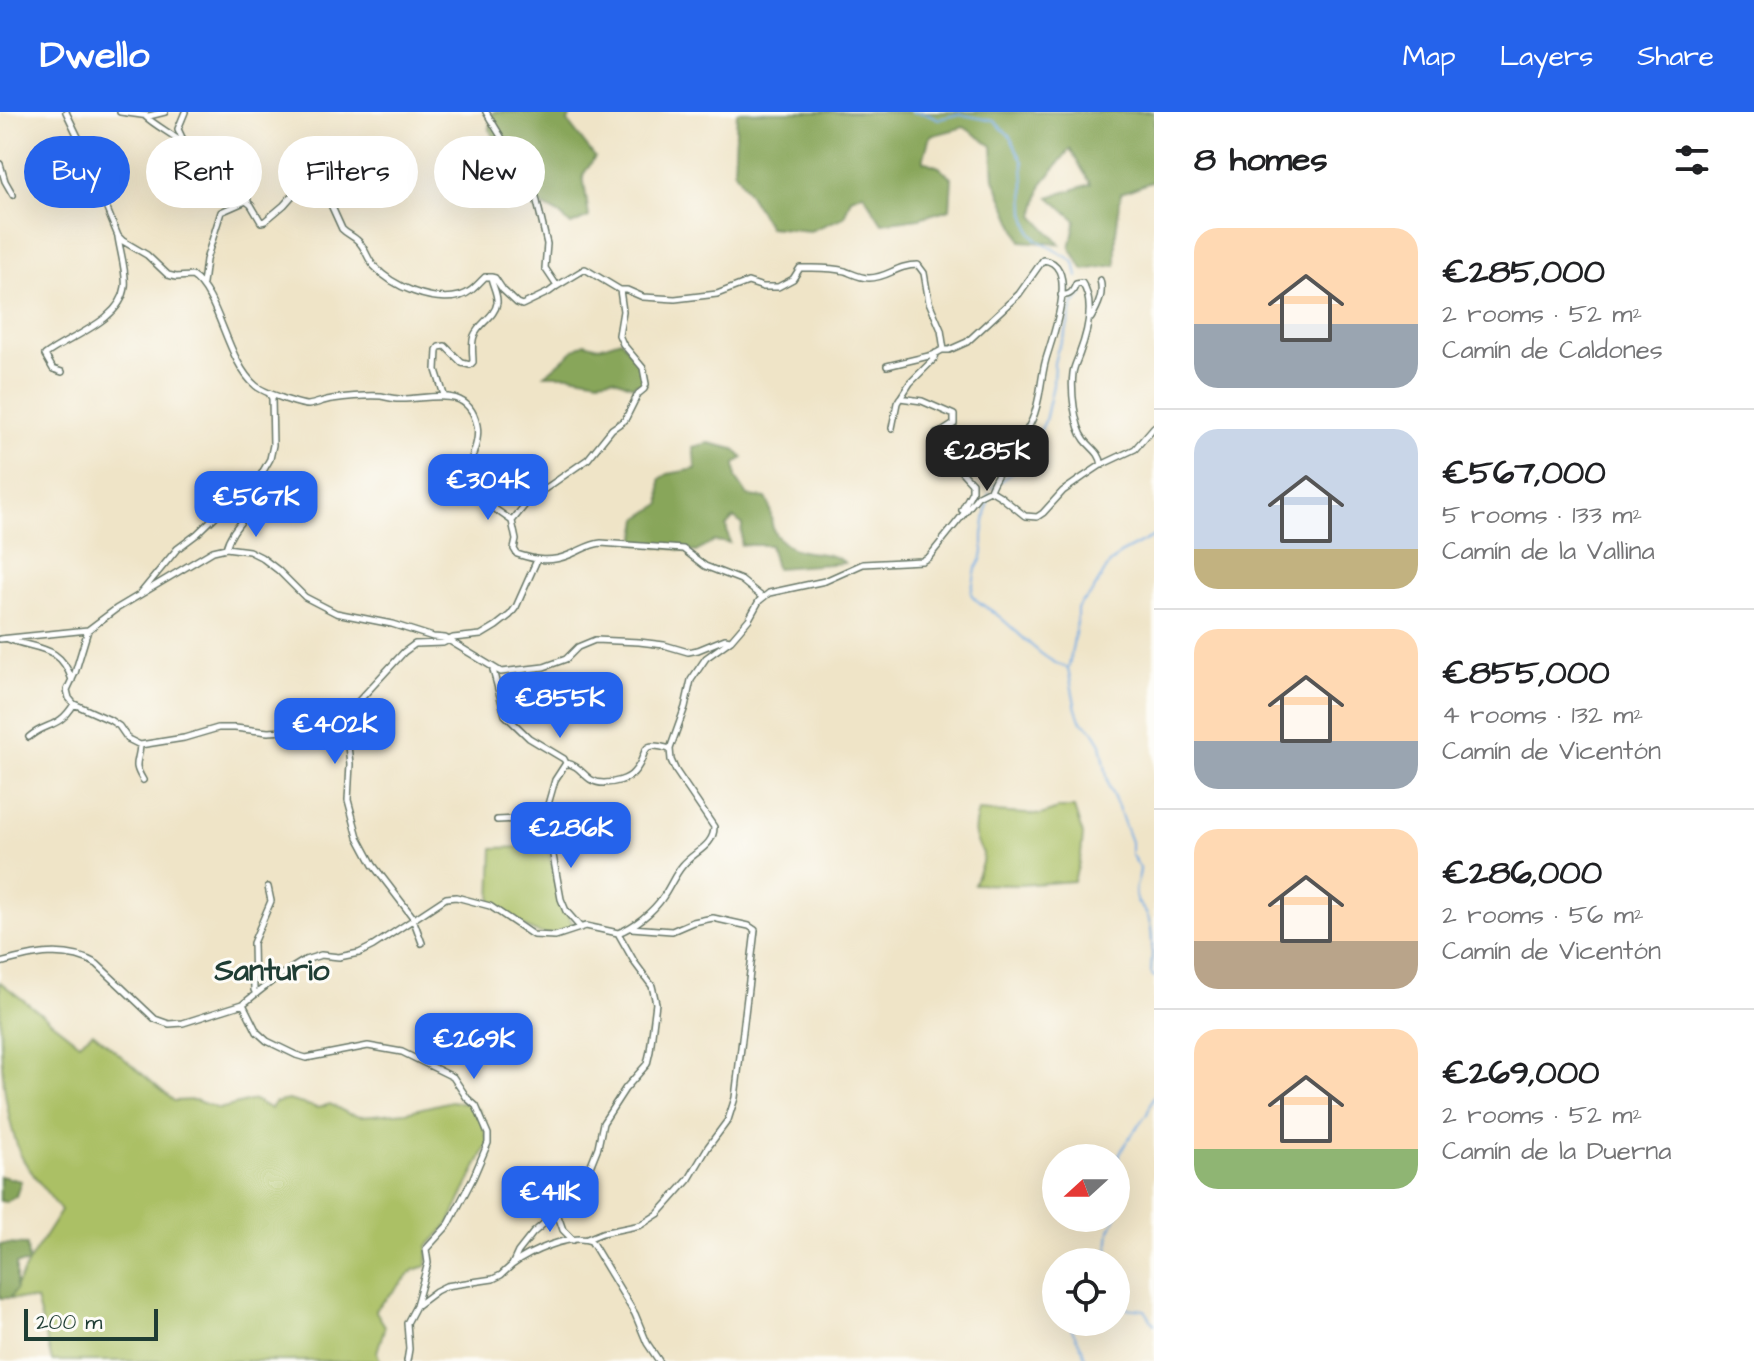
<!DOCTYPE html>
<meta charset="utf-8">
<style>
:root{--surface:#fff;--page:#f6f6f6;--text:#202124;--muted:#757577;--line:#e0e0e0;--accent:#2563eb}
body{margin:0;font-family:"Architects Daughter",sans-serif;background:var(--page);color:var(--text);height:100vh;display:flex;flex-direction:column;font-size:30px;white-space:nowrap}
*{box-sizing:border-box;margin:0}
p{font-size:26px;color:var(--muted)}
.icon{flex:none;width:44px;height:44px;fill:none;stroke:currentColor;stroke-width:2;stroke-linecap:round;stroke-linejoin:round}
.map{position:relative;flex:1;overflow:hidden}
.sheet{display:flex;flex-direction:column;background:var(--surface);width:600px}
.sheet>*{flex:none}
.hud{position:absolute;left:24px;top:24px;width:760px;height:72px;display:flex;gap:16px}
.needle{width:52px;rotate:249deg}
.controls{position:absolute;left:1042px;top:1032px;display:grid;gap:16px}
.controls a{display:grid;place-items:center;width:88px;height:88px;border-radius:50%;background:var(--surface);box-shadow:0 8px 32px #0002;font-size:40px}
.scale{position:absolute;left:24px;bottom:20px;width:134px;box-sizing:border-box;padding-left:8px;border:4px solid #1f3d34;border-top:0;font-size:22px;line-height:28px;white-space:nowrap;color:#1f3d34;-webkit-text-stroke:6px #fdfcf7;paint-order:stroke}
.price{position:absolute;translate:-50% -68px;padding:0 18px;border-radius:16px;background:var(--accent);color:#fff;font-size:26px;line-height:52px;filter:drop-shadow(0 2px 4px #0008)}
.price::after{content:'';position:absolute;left:50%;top:48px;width:24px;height:18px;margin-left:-12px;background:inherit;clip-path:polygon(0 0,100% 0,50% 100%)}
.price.selected{background:#222;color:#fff}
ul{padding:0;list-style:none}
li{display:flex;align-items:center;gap:24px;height:200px;padding:0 40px}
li+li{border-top:2px solid var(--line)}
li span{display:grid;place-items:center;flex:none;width:224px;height:160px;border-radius:24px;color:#555}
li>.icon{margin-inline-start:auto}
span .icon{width:96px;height:96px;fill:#fffc;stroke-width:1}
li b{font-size:34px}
h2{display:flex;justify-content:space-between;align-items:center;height:96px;padding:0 40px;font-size:34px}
.pill{padding:0 28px;border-radius:36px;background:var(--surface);box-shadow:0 8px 32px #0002;font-size:28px;line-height:72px}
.pill.selected{background:var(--accent);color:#fff}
header{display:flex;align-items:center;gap:48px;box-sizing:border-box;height:112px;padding:0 40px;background:var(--accent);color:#fff}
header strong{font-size:38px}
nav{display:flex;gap:44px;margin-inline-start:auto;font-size:28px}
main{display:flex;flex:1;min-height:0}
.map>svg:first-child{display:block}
</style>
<header>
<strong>Dwello</strong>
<nav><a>Map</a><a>Layers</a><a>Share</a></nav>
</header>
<main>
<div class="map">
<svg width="1154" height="1249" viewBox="0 0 1154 1249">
<rect width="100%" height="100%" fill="#fdfcf7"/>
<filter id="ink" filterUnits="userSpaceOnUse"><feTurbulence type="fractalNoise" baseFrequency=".0125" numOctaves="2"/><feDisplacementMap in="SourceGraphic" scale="16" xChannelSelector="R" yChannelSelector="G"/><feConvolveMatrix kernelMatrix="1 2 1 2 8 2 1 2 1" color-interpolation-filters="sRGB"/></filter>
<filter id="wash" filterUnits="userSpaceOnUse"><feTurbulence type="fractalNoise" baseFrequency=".006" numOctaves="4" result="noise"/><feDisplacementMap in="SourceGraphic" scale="32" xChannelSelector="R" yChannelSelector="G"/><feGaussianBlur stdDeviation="1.8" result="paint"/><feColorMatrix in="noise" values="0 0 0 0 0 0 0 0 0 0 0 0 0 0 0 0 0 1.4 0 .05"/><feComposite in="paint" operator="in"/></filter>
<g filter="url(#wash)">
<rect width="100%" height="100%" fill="#efe4c7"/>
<path fill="#abc065" stroke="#657e4c" stroke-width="2" d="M1060,696H1074L1083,723L1081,743L1074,769L1018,773L974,772L982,751L983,741C972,724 973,718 978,699L1041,703Z
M546,725L560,790L574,814C542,837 518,808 491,792L493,736L530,735Z
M0,870L79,931L93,920L174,989L195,988L219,997L254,988L271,997L274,991L288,988L318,996L330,992L349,1002L362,1004L406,1000L451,989L467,992L479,998L488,1031L449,1112L428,1134L427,1154L414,1158L375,1198L385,1214L377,1240L380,1249H52L36,1188L10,1186L28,1151L61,1099C48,1081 32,1063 21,1044C0,992 0,928 0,870Z"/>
<path fill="#88a65a" stroke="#547247" stroke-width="2" d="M493,0H572L568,10L595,45L583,63L589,105L571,113L560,103L528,85L489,16Z
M737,0H1154V69L1121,81L1116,120V153L1084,158L1070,136L1076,108L1049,85L1091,72L1070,37L1042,72L1034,104L1060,132L1021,129L994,67L992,34L964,15L930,24L923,49L939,55L952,66L950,97L919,106L882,111L863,81L851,86L844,105L810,119L769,115L734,58Z
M621,228L640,251L646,272H635L633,274L613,266L599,268L570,263H545L575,237L585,231L599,235Z
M709,331L734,337L743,346L735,352L736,366L748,384L766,386C774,397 768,412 776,423C797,450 822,433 845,451L776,456L770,433H741L742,412L734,406L726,414L730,431L714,429L696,440L635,431L639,406L661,392L660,367L668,362L696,357L693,335Z
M0,1064L21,1069L16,1084L6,1090L0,1089Z
M0,1132L27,1133L28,1151L16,1152V1177L10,1186H0Z"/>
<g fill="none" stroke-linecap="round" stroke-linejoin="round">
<path stroke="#74ace3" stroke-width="2" d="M912,0L928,2L939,7L959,2L994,9L1009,23L1023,50L1025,101L1031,120L1037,128L1072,148L1076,155L1078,165
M993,376L1035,341L1031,334L1037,325L1045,309L1053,273L1054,251L1057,239L1066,220L1073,193L1083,182L1082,176
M989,382L983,423V440L981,448L976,457L971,482C977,491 987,495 996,502C1017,518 1043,550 1068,556L1076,597L1080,608L1092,617L1101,632L1109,675L1118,695L1131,730V742L1140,756C1140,765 1135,773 1135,781C1135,792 1143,794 1147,803C1154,816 1152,845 1151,861L1154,865
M1069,554L1077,510V497L1080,492L1091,482L1108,454L1120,442L1154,424
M1105,1150L1108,1139L1110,1118L1124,1090V1078L1117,1060L1119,1044L1125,1032L1147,1002L1154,984
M1116,1191L1124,1196L1145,1198L1154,1212
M1068,1210L1082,1236L1086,1249"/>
</g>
</g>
<g filter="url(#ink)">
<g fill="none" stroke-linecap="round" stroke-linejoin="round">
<g stroke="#687767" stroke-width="8">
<path id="minor" d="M66,0L96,62L102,85L118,124L123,129L147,143L168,163L176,165L192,164C220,182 226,249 256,274C263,280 299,293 308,293C316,292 324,288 332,287C347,285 365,283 381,284C387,285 393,287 399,287C428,288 468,271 477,313C481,333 466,353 465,373L468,378L512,409L516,428L514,437L517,442C535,448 550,451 569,443C580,439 589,432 601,431L683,437L705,454L741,468L762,485
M120,0L149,4L165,0
M145,4C157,15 173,22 185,33C194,41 198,56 207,63C218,71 232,55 243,66C249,71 247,82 248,90
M184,30L178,17L185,0
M0,52L5,69L13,83
M203,172L206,148L221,100L246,89L251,93L261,110L265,109L284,93L306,68L314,62L322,73L342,117C347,122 351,123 357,128C365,134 367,147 374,154C393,175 432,191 460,184C471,181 478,172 485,165H491
M620,178H627L643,185L675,187L717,182L748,170L763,175H778L793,167L800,156C815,156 831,155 845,159C853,162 860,166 869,166C888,166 896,153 918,153L924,161L929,190L941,218L944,238
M1061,183C1070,184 1073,180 1076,172L1082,171C1096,191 1087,222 1079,243C1077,249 1074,254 1073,261C1071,278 1074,314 1085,328C1092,337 1100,340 1102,353
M1091,206C1098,194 1104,182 1100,168
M887,254L933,243L942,238H949L967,230L1019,182L1043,148C1081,151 1052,226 1046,247C1040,268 1041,289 1032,308C1021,333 1000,352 990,378
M62,260L53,257L45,243C68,225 121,209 125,175C127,162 120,139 118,125
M444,283L436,258L437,238L439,235L445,234L462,251L470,253L473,250C473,242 471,232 474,224C479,211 495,205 497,191C498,182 492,173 491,165L495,166L503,178L517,191L522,193L549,180L557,174L545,156L547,132L536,85L523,68L511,41L486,0
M901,285L910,271L935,246L936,241
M892,316L897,291L900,286L922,289L954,303V312L940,321
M941,320L936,322L934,330L972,371V379L962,398
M512,409L529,388L588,347L612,317L625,308L638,282L644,277L646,272L643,256L623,232L619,223L623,199L620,178L585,157L557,174
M226,436C232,412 258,398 262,374L258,368
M140,482L177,437L197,422L226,394L251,377L258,368L270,347L273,333L272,286L270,283
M88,518L75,561L67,578L69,586L74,592L110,608L119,614L128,627L140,633L184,626L218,616H235L268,620L305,618L343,612
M0,527L88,518L116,497L213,439L226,436L249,439L261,445L278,458L305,485L336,501L392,512L433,525L445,526L501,560L544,555L566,547L578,535L595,528L639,530L664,533L688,540L698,538L725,527L730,528
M8,527C37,538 60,532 72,568
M493,558L505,603L529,626L564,647L566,651L555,668L543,710L552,738L561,787L566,799L580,815
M29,625C46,610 59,617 74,592
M140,633C139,652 132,650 143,668
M566,651C584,654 584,671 604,671C613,671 628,668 634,660C650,643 636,627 670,637
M497,708L543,706
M618,821C634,815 653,800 663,785C670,775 675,762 683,753C695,739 714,734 714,715L676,659L671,648L670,637L685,595L691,568L706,546L731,528L749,507L759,489L769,481L825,469L863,452L922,449L929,445L978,384L990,378L1000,384L1025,404L1037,405L1043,401L1063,379L1083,365L1101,353L1135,337L1154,315
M422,831L412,804L373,753L358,725L348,688L350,652L347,625L343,614V606L404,540L415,532L443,531L453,526L481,523L496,514L510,503L516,495L537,448
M0,851C32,842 66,834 97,852L155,907L169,912L183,911L243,892L276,866L305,848L321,843L339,845L359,841L373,834L446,786L456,785L490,794L533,823L555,824L586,814L618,821
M256,882L254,878L253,831L271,789L268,775
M243,892L257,920L267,929L296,943L306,946L368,934L402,940L453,965L467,986L476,994L488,1022V1031L473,1066L449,1112L426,1137L428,1151L416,1193
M557,1101L563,1118L573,1128
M587,1127L602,1121L641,1113L658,1102L689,1067L708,1035L728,1008L735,986L755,818L749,814L713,806L693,810L672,819L631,816
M512,1153C529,1140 571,1121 591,1129L635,1202L647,1231L659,1249
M407,1249L409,1237L407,1211L416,1194L436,1179L446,1174L493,1167L501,1163L512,1153L518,1140L533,1121L557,1100L578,1078L590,1055L598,1035L603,1011L625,977L647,952L650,939L656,891L652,874L635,851L618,821"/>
</g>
<use href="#minor" stroke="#fff" stroke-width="5"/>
</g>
</g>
<g text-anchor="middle" stroke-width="6" stroke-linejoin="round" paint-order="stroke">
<g font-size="30" font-weight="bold" fill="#1f3d34" stroke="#fdfcf7">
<text x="272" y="868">Santurio</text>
</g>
</g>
</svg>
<div class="controls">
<a><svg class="needle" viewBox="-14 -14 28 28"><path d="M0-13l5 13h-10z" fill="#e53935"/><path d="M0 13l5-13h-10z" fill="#757577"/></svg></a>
<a><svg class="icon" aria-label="locate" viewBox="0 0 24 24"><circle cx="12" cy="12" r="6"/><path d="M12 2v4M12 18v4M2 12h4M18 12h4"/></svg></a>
</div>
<div class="scale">200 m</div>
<b class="price selected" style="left:987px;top:381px">€285K</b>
<b class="price" style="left:488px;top:410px">€304K</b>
<b class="price" style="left:256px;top:427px">€567K</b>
<b class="price" style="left:560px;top:628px">€855K</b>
<b class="price" style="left:335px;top:654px">€402K</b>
<b class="price" style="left:571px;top:758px">€286K</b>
<b class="price" style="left:474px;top:969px">€269K</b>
<b class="price" style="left:550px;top:1122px">€411K</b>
<div class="hud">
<a class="pill selected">Buy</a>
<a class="pill">Rent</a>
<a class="pill">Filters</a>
<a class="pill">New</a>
</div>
</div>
<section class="sheet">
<h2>8 homes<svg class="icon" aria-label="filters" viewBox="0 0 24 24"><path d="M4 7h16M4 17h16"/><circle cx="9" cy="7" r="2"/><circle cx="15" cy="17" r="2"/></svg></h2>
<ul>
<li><span style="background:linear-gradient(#ffd9b3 60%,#9aa5b1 0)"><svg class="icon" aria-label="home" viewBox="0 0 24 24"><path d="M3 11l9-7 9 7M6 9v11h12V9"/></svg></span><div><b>€285,000</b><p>2 rooms · 52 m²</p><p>Camín de Caldones</p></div></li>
<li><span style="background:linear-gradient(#c9d6e8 75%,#c2b280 0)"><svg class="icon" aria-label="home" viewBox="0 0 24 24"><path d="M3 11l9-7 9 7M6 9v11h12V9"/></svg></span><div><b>€567,000</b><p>5 rooms · 133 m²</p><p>Camín de la Vallina</p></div></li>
<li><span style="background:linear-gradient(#ffd9b3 70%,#9aa5b1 0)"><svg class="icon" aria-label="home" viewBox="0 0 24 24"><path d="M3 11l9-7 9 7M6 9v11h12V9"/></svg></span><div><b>€855,000</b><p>4 rooms · 132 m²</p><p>Camín de Vicentón</p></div></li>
<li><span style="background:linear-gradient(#ffd9b3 70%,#b9a48a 0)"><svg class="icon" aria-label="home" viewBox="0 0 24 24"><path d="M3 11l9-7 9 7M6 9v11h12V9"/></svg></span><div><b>€286,000</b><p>2 rooms · 56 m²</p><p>Camín de Vicentón</p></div></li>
<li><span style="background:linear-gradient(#ffd9b3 75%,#8fb573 0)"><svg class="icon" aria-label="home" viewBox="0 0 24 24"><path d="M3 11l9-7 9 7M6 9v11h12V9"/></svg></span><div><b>€269,000</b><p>2 rooms · 52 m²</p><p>Camín de la Duerna</p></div></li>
</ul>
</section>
</main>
